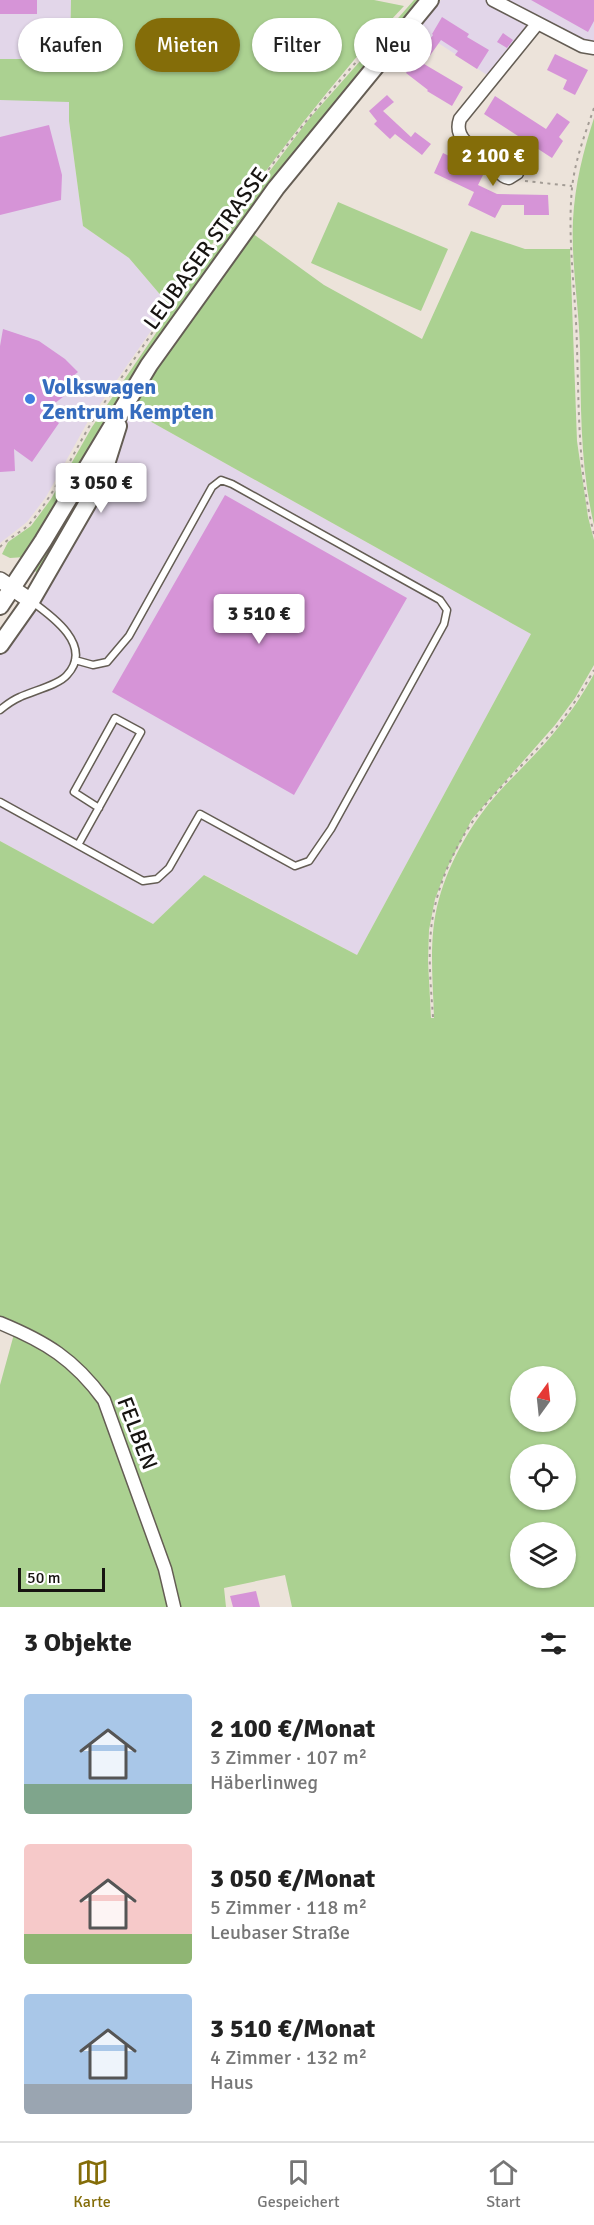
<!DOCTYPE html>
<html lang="de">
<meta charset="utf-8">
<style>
:root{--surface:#fff;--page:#f2f2f2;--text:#222;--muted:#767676;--line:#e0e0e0;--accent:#846d09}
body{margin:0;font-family:Signika,sans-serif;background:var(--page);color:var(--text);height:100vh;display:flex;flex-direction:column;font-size:22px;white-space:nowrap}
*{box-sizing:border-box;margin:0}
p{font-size:20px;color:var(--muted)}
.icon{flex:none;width:33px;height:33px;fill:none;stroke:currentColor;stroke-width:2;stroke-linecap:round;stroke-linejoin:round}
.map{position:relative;height:1607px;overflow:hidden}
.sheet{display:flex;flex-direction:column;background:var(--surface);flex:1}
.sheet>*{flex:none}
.banner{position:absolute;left:18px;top:18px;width:558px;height:54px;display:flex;gap:12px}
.needle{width:39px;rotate:15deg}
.fabs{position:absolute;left:510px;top:1366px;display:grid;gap:12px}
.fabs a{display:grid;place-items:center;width:66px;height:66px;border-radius:50%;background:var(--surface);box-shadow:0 2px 4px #0004;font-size:30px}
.scale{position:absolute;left:18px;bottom:15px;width:87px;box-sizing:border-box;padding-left:6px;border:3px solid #171411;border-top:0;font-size:16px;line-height:21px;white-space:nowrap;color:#171411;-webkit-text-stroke:4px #fff;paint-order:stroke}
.price{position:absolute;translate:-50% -51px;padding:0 14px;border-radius:6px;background:#fff;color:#222;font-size:20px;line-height:39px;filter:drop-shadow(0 2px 3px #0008)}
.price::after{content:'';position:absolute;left:50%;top:36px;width:18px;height:14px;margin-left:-9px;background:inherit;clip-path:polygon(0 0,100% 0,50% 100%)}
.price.current{background:var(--accent);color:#fff}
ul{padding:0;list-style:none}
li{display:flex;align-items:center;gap:18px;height:150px;padding:0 24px}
li span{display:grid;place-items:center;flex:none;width:168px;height:120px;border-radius:6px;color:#555}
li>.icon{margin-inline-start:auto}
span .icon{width:72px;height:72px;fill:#fffc;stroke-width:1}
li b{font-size:26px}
h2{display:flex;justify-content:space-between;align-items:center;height:72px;padding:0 24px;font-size:26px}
.chip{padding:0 21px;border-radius:27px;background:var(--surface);box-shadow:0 2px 4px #0004;font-size:21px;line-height:54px}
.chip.current{background:var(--accent);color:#fff}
.tab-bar{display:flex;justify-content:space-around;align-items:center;height:84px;border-top:2px solid var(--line);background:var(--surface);font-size:16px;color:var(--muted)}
.tab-bar a{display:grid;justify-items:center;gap:3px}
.tab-bar .current{color:var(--accent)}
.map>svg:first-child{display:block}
</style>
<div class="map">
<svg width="594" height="1607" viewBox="0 0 594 1607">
<rect width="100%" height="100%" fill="#ece3da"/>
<path fill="#e2d6e9" d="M0,0H71L69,121L83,226L129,258L169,305L87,423L46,497L27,522L0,543Z
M441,0H594V56L529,27L490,77L417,29Z
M130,410L531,634L357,955L205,875L153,924L0,841V651L118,441Z"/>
<path fill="#abd191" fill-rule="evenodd" d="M71,0H374L404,6C388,24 370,41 354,60C288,138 228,221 169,305L129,258L83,226L69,121V102L0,100V59H70Z
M414,0H424L339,98L25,557L10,558L2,554L8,542L31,526L51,499L92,427L233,220L309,119Z
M594,118V525C580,466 581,407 580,348C579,306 571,263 573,220C575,184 583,152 594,118Z
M338,202L448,249L421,311L311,263Z
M471,231L525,249H570L577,441L588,517L594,540V665L575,698L555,725L472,819L446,870L435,899L429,930L428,961L431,1018H434C433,979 428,938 439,899C450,860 472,822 499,792C520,769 543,748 561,724C574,708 584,692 594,674V1607H292L285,1575L224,1588L226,1607H179L94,1378L0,1320V841L153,924L204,875L357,955L531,634L130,410L156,369L252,233L324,285L422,339ZM520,1377H566V1422H520ZM520,1455H566V1500H520ZM520,1533H566V1578H520Z
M105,448L109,450L41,576L35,571Z
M14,1334L33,1341L71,1367L101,1403L162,1570L171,1607H0V1385Z"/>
<path fill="#d694d7" d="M0,0H37V14H0Z
M531,0H594V21L588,32Z
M442,17L469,34L467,37L489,50L477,69L455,55L458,51L441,40L424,64L463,87L452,106L427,91L428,90L406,73L433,35L432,34Z
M503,33L513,40L507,48L497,42Z
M555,54L588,70L575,95L563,89L567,80L547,70Z
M387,95L394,102L383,111L411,137L415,132L431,144L422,155L395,134L390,139L374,124L377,121L369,111Z
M495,96L546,129L557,113L570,122L559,137L563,141L552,158L484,114Z
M49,125L62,175L61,200L0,215V137Z
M443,153L484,173L478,185L497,194L548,195L549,215H524V205H502L495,218L468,205L474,192L434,173Z
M3,329L39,341L65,359L78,372L64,383L71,391L43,412L59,423L32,462L14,449L15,471L0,472V346Z
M225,495L407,598L294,795L112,692Z
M256,1591L260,1607H233L230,1596Z"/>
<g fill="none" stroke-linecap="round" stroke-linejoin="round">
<g stroke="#645d54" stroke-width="9">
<path id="service" d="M0,710C6,705 13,700 20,697C32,691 59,685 67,675C94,646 52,616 31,601
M0,802L143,881L157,879L169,868L200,814L295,866L309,861L331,829L444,624L447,610L440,600L232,484L221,480L212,487L129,636L107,662L93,665L75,660
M78,845L141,732L115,718L74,792L99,808"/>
</g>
<g stroke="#645d54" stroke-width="15">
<path id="minor" d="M493,0L582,46L594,48
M496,160C498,169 499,176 509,178L517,173L519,168L514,160L509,158L496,160C479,150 452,142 460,119L537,24
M0,1323C46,1342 74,1359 104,1400L165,1569L174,1607"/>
</g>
<g stroke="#645d54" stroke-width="18">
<path id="tertiary" d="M0,580L31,601"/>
</g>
<g stroke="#645d54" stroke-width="20">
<path id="secondary" d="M0,606L43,541L149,365L276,188L430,0
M0,645L31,601L101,480L118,426"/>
</g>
<path stroke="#a39c95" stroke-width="2" stroke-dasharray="3 4.5" stroke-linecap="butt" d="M594,108C585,134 575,160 572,188C567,241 576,294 577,348C579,410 578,473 594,534
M525,181L572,186
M0,547C9,537 23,532 31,522C60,487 77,443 102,406C193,274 281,139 392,23
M433,1017C431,989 428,959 431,930C435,887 457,839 485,805C509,777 536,752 559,724C573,706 583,689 594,670"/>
<use href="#service" stroke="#fff" stroke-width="6"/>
<use href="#minor" stroke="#fff" stroke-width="12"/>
<use href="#tertiary" stroke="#fff" stroke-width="15"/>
<use href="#secondary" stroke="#fff" stroke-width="16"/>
</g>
<circle fill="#3f7fe0" stroke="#fff" stroke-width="2" cx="30" cy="399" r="6"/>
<g text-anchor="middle" stroke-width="6" stroke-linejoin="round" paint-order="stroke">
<g font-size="22" fill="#171411" stroke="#fff">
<text transform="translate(205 248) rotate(-54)" y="8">LEUBASER STRASSE</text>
<text transform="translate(138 1433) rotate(69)" y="8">FELBEN</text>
</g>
<g font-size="22" font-weight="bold" fill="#366cbe" stroke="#fff" text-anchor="start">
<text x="42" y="394">Volkswagen<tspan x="42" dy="25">Zentrum Kempten</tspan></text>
</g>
</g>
</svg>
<div class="fabs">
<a><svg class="needle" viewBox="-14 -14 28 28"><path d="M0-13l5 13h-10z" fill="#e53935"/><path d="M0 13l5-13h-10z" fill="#767676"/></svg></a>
<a><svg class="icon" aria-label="locate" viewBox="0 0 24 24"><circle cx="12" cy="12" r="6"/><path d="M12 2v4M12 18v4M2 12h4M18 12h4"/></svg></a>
<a><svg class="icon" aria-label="layers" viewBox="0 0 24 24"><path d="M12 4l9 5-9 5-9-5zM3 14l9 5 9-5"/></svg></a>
</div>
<div class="scale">50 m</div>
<b class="price current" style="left:493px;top:187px">2 100 €</b>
<b class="price" style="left:101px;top:514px">3 050 €</b>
<b class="price" style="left:259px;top:645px">3 510 €</b>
<div class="banner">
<a class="chip">Kaufen</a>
<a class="chip current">Mieten</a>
<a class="chip">Filter</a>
<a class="chip">Neu</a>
</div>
</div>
<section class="sheet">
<h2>3 Objekte<svg class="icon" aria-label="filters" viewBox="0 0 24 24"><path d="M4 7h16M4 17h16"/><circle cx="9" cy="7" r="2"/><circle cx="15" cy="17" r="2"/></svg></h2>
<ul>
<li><span style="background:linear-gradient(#a9c7e8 75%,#7fa58c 0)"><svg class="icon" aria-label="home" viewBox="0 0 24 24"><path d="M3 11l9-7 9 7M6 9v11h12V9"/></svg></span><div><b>2 100 €/Monat</b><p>3 Zimmer · 107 m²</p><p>Häberlinweg</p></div></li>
<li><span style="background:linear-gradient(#f6c9c9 75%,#8fb573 0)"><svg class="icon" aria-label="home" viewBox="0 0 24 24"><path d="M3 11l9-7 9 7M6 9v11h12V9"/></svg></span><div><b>3 050 €/Monat</b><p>5 Zimmer · 118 m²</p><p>Leubaser Straße</p></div></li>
<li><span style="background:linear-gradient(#a9c7e8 75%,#9aa5b1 0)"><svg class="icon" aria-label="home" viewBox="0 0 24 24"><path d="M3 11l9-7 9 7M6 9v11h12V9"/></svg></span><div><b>3 510 €/Monat</b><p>4 Zimmer · 132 m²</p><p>Haus</p></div></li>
</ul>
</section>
<nav class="tab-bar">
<a class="current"><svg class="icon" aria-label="map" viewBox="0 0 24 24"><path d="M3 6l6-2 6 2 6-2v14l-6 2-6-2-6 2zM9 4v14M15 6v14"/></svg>Karte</a>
<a><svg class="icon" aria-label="saved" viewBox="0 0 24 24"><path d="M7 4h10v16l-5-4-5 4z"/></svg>Gespeichert</a>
<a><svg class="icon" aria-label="home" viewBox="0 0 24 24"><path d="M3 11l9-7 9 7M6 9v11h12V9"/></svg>Start</a>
</nav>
